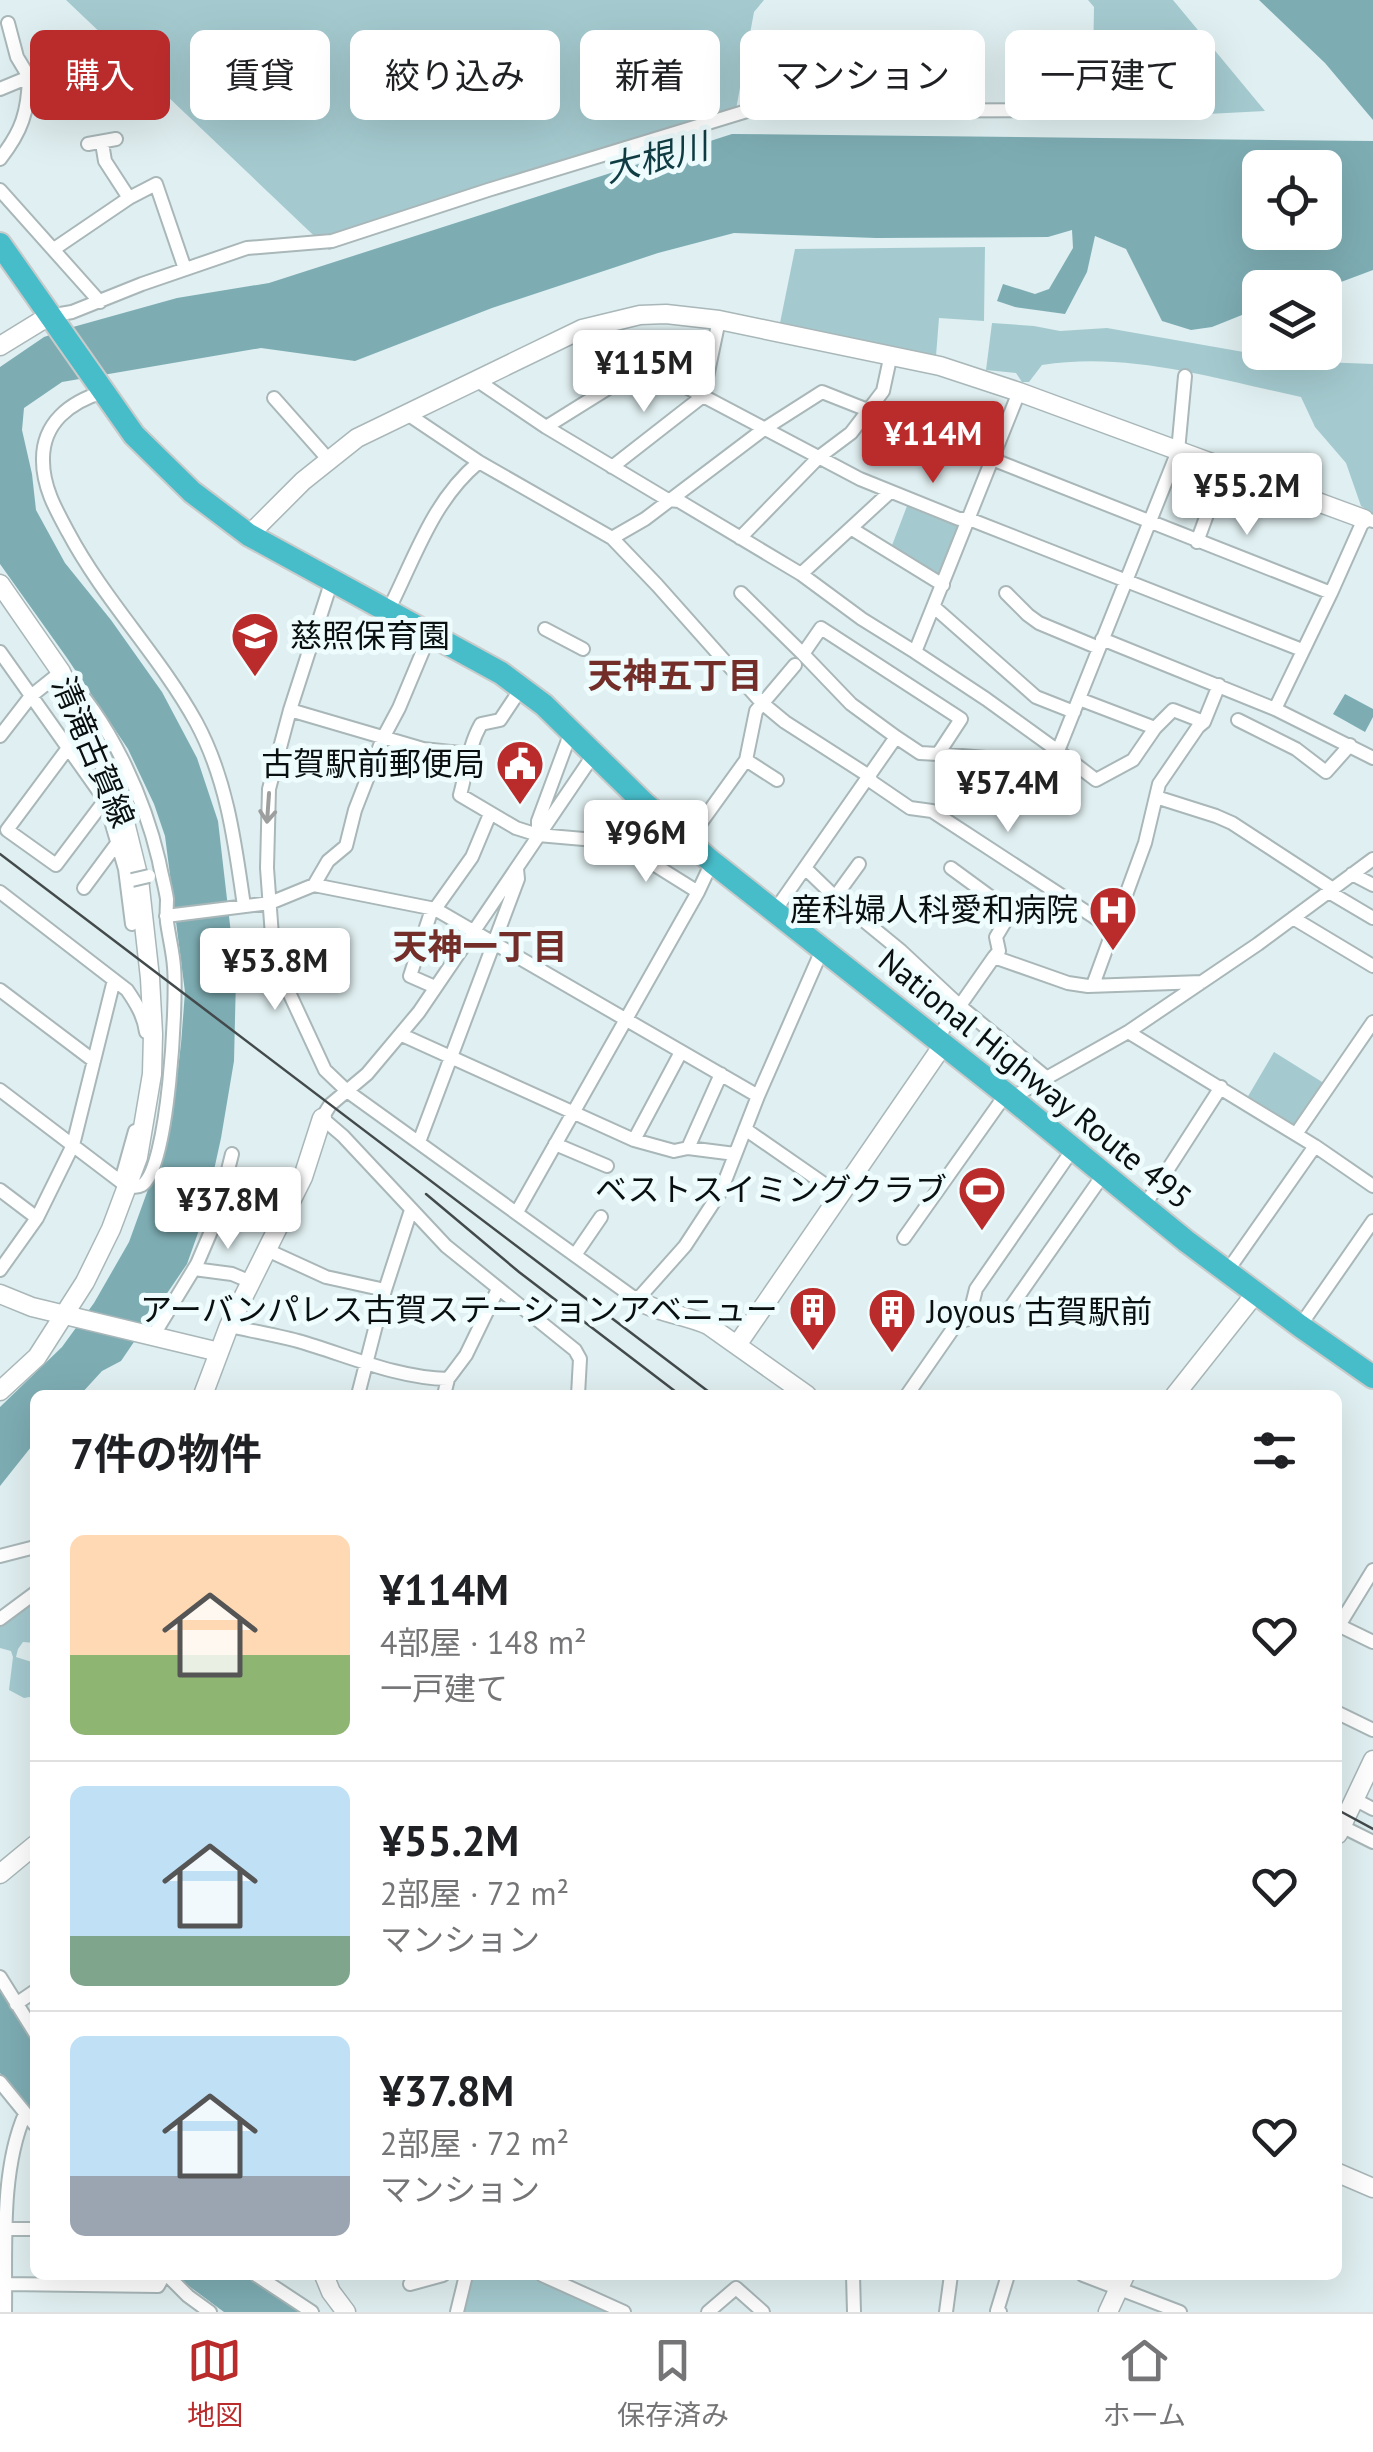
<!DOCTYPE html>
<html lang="ja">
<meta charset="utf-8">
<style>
:root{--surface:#fff;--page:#f6f6f6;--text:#202124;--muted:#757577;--line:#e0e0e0;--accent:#ba2b2c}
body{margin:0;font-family:"PT Sans","Noto Sans JP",sans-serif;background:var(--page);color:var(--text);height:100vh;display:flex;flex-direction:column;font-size:38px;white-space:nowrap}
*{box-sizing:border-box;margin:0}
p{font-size:32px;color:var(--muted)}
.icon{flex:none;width:55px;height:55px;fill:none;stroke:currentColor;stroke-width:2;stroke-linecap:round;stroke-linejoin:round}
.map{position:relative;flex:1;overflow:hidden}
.details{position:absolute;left:30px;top:1390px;width:1312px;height:890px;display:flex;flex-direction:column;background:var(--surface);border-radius:15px;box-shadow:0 10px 40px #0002}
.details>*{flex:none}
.banner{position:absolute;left:30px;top:30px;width:1315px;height:90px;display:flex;gap:20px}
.buttons{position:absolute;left:1242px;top:150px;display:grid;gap:20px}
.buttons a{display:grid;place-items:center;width:100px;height:100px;border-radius:15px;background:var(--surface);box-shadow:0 10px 40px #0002;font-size:50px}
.price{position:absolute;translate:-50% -85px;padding:0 22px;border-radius:10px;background:#fff;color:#222;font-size:32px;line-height:65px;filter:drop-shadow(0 2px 5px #0008)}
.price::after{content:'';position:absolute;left:50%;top:60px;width:30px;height:22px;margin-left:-15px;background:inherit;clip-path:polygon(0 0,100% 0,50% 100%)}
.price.selected{background:var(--accent);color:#fff}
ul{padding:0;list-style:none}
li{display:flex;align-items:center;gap:30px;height:250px;padding:0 40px}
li+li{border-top:2px solid var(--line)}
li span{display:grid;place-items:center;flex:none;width:280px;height:200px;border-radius:15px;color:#555}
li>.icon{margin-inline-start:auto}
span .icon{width:120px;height:120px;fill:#fffc;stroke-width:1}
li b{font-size:42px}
h2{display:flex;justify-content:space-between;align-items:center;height:120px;padding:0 40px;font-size:42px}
.pill{padding:0 35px;border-radius:15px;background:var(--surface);box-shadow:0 10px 40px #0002;font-size:35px;line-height:90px}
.pill.selected{background:var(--accent);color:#fff}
.tabs{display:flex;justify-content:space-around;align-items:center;height:140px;border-top:2px solid var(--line);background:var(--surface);font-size:28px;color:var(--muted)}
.tabs a{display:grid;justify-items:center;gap:5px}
.tabs .selected{color:var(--accent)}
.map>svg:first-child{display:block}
</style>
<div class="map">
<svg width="1373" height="2312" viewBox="0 0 1373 2312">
<rect width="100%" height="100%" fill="#e0eff1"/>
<path fill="#a4cacf" d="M66,0H764L754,12L734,120L632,143L329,250Z
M1088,0H1173L1265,111L1092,120L1094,7Z
M985,247L984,321L939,318L936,356L780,323L795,249Z
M992,323L1034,326L1060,331L1107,328L1294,361L1373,364V514L1361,506L1346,463L1315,427L1301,397C1216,379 1129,351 1042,365L1029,382H1022L1016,373L986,370Z
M907,506L957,526L959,529L942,575L937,576L891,548Z
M1274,1052L1327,1085L1298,1125H1294L1247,1098Z
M35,1604V1643L23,1642L18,1649L16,1657L35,1663V1696L24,1698L9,1690L13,1657L11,1651L0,1648V1624L25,1607Z
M473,2275H528L608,2312H464Z"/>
<path fill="#7dadb3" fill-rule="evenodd" d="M1259,0H1373V120L1325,63Z
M732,134L1373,141V270L1325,288L1309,287L1286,276L1260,288L1242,315L1212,327L1191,330L1162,321L1126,249L1095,236L1087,272L1065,314L1015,307L997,301L1003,284L1035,294L1049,289L1073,248L1072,230L1048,237L876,238L734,233L658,253L492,308L355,361L261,348L62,382L24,408L22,430L32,474L36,510L65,563L111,620L162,692L197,758L218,821L236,977L234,1061L221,1138L204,1216L187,1264L121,1361L102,1371L80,1395H35V1442L0,1486V1407L62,1347L94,1303L129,1242L171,1126L181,1044L185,992L165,836L154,804L128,749L67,658L0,564V367L44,337L73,327L177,298L269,283ZM1260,168H1325V232H1260Z
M1345,694L1373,709V717L1365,732L1333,714Z
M0,1991L35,2045V2117L0,2073Z
M174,2275H246L300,2312H224Z"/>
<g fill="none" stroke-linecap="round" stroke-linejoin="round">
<path stroke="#7dadb3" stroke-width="2.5" d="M531,2275L539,2279
M596,2306L608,2312"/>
<g stroke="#a9b7b9" stroke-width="16">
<path id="street" d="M8,23L17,57L29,77
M0,89L29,77C28,112 22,131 0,159
M102,143L105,161L129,198
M88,144L116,139
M0,190L100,302
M54,249L129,198L156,184L185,269
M49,316L72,312L142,284L247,248L332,241L488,190L747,111L1074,110
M475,379L546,427
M103,392C70,402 42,423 43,461C43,487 56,510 68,532C104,600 159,655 196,722C227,779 235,843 244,906
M1019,392L915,652L986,699L1058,751L1178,451L1185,376
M274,398L328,459
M406,413L479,462L612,538L657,585L762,703L785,722L869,776L872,782L910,808L932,811L1114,930
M612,467L703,396L719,320
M890,492L801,574L679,501L668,500L546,427L639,369L650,368L860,479L959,519H969L1302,650
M852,529L943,585
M612,538L645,519L764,429L822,392L1331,593
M740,538L819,457L851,433L861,420L883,391L891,354
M1197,542L1224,468
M801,574L862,619L915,652
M332,580L290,710L269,789L267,868L272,936L280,973L325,1070L347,1091L637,1300L685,1246L721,1191L758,1096L822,950
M741,593L803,654
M1006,593L1028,615L1039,623L1099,648
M934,607L1036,697L1074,712
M388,611C415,558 432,501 479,462
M821,628L961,719L938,754L920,753L896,737L851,704L803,654Z
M545,629L583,649
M1102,639L1275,709L1373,758
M0,652L105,800L125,869L132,924
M522,687L500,720L481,724C468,747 467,770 460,795L516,828L538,835L618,842L698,892
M1079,699L1155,728L1173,710L1204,722
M1275,709L1331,593L1364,519L1373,521
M290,710L423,749L469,754
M1238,720L1296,749L1326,772L1350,745
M0,736L31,696L61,672C109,718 144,797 159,861C161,873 165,886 167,899C167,906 166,914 167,922C169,937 173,952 174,967C177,1001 169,1168 142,1185C135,1189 127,1185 121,1182L0,1090
M68,748L7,830L56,865L105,800
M1058,751L1096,780L1133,760L1155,728
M938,754L986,758L994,763L1023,772
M746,760L777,780
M1156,797L1216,816L1232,823L1333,889
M538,833V821L571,732
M618,842L644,803
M687,842L746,760L756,711L795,665
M805,868L835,897L901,951L960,1006L1047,1078
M951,868L1011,912L996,937L999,951L994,957
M1352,874L1373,885
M314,885L328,861L346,846L355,810L383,738L399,708L430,634
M84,888L118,842
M0,892L127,990C136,1003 144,1016 146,1032
M1329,892L1373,918
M835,897L859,864
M432,909L410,976L435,987
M435,909L472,857L490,814
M774,912L896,737
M166,916L270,903L314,885L435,909L758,1096
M1293,918L1373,966
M1093,985L1145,843L1159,784L1198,727L1204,722L1219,685
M0,990L94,1061
M1128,1032L1315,1146L1373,1186
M402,1035L634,1140L674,1151L688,1148L735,1154
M942,1042L940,1034L994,957L1068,983L1088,986L1202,982
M1011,1098L1128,1032L1258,944L1373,859
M745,1129L840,1195
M1296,1134L1373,1022
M634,1140L681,1052
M419,1142L518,879L517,869
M555,1144L607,1166
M688,1148L721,1074
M123,1174L135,1131
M227,1180L285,1214
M0,1190L37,1218
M1143,1208L1221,1087
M517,1212L698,892L712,862
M904,1238L1006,1094
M267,1250L326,1277L385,1290
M575,1255L601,1217
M194,1269L232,1274L251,1282
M0,1270L37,1218L73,1145L114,980
M1226,1273L1315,1146
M969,1317L976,1289L1073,1149
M229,1326C252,1331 275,1335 298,1341C347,1355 396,1378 448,1379L466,1355L498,1289
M1300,1326L1373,1221
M153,1336L197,1264L215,1222L232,1154
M358,1395L385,1290L411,1210
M444,1395L448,1379
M578,1395L580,1359L575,1350L446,1246L343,1136L322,1118L330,1105L367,1074L419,1012L594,754
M907,1395L957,1323C974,1315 993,1316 1010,1308L1103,1175
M0,1556L35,1547
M0,1619L35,1593
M1338,1625L1373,1642
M1338,1627L1373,1570
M1338,1713L1373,1730
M1354,1799L1373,1809
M1341,1826L1373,1842
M0,1977L35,2033
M16,2004L35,1991
M0,2082L35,2125
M6,2229H35
M167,2275L188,2296L210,2312
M256,2275L312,2312
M542,2275L624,2312
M853,2275L854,2312
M1083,2275L1180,2312
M6,2284L158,2286L164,2275
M410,2284L443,2275
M5,2312C6,2250 0,2171 25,2114
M457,2312L466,2275
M708,2312L736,2288L763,2312
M946,2312L951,2275
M1000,2312L997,2311L1008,2275"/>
</g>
<g stroke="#a9b7b9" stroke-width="21">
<path id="secondary" d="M0,346L49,316
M249,535L303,481L357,438L582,329L640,315L666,314L719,320L940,366L1019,392L1364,519
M0,584L61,672L118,794L139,879L150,978L153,1034L152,1074L138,1157L111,1229L85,1282L37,1357L0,1391
M0,1294L32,1307L219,1352
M637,1300C659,1313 685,1315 708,1325L807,1395
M737,1345L943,1045
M203,1395L229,1326L303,1177L322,1118
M1175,1395L1255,1294
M1338,1834L1373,1760
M0,1874L35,1845
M1338,2173L1373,2188
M324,2275L331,2292L346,2312
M1108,2312L1125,2275"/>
</g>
<g stroke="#c9caca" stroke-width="26">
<path id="highway" d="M0,244L134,435L192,492L249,535L501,673L544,705L644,803L712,862L1011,1098L1186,1241L1300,1326L1373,1377"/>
</g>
<use href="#street" stroke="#fff" stroke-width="12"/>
<use href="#secondary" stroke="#fff" stroke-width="18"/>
<use href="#highway" stroke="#48bdca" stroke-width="22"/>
<path stroke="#434a4b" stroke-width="2.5" d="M0,854L713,1395
M426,1194L519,1272L680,1395
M1338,1810L1373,1829"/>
<g stroke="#a9b7b9" stroke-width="16" stroke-linecap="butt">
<path id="street-bridge" d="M132,880L149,876"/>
</g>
<use href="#street-bridge" stroke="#fff" stroke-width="12"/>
</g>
<defs><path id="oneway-shaft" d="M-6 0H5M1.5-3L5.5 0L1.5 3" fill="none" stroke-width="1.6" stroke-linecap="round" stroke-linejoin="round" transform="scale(2.5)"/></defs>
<use stroke="#9d9f9f" href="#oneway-shaft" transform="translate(268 808) rotate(94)"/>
<defs>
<g id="school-pin" transform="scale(2.5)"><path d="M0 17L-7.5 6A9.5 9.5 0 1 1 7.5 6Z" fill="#ba2b2c" stroke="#eefcfe"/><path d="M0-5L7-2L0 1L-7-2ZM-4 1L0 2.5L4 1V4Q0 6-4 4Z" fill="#fff"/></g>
<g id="civic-pin" transform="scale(2.5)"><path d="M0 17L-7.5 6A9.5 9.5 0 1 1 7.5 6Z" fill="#ba2b2c" stroke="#eefcfe"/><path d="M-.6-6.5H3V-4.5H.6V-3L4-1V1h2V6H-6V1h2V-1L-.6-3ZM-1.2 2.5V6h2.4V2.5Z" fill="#fff"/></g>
<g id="hospital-pin" transform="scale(2.5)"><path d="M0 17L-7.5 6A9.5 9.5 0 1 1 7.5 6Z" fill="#ba2b2c" stroke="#eefcfe"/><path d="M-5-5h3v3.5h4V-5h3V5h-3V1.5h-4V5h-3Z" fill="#fff"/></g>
<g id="stadium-pin" transform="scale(2.5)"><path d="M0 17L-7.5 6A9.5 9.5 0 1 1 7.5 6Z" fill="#ba2b2c" stroke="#eefcfe"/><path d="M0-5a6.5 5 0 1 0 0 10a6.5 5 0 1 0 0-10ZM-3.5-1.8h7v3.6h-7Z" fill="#fff"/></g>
<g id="building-pin" transform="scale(2.5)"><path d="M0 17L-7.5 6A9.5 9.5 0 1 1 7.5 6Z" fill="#ba2b2c" stroke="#eefcfe"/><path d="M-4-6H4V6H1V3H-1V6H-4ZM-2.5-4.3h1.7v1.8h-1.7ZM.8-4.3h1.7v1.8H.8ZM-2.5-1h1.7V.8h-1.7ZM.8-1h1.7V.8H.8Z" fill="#fff"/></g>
</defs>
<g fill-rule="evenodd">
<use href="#school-pin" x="255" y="636"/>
<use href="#civic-pin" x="520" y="764"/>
<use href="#hospital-pin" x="1113" y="910"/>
<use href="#stadium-pin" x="982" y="1190"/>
<use href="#building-pin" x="813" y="1310"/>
<use href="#building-pin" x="892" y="1312"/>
</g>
<g text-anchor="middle" stroke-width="10" stroke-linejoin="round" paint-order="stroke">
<g font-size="32" fill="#0a0f0f" stroke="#eefcfe" text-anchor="end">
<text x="290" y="647" text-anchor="start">慈照保育園</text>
<text x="485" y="775">古賀駅前郵便局</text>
<text x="1078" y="921">産科婦人科愛和病院</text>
<text x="947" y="1201">ベストスイミングクラブ</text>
<text x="778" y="1321">アーバンパレス古賀ステーションアベニュー</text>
<text x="927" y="1323" text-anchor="start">Joyous 古賀駅前</text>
</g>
<g font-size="32" fill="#0a0f0f" stroke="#eefcfe">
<text transform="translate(93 752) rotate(67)" y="11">清滝古賀線</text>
<text transform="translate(1035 1079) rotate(39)" y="11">National Highway Route 495</text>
</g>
<g font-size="35" font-style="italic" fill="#0f3d43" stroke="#eefcfe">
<text transform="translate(656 158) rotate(-14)" y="12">大根川</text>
</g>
<g font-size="35" font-weight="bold" fill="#742e2a" stroke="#eefcfe">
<text x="675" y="688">天神五丁目</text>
<text x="480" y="959">天神一丁目</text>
</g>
</g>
</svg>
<div class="buttons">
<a><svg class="icon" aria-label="locate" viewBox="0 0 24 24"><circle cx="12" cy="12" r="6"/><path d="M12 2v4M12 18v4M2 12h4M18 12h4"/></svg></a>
<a><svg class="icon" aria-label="layers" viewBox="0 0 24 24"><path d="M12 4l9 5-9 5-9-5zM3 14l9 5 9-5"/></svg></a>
</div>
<b class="price" style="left:644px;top:415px">¥115M</b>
<b class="price selected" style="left:933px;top:486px">¥114M</b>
<b class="price" style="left:1247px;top:538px">¥55.2M</b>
<b class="price" style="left:1008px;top:835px">¥57.4M</b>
<b class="price" style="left:646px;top:885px">¥96M</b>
<b class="price" style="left:275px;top:1013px">¥53.8M</b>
<b class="price" style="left:228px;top:1252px">¥37.8M</b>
<div class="banner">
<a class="pill selected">購入</a>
<a class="pill">賃貸</a>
<a class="pill">絞り込み</a>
<a class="pill">新着</a>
<a class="pill">マンション</a>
<a class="pill">一戸建て</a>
</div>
<section class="details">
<h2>7件の物件<svg class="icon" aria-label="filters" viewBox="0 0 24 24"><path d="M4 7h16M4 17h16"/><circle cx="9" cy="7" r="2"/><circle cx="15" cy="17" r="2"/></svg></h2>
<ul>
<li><span style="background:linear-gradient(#ffd9b3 60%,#8fb573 0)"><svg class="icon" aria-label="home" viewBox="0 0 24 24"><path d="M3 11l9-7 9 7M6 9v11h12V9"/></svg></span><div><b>¥114M</b><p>4部屋 · 148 m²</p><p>一戸建て</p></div><svg class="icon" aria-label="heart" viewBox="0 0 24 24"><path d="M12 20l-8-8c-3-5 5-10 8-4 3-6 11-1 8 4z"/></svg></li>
<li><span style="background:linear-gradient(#bfe0f5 75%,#7fa58c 0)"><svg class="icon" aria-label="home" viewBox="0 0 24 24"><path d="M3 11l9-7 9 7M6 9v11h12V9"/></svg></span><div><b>¥55.2M</b><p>2部屋 · 72 m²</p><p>マンション</p></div><svg class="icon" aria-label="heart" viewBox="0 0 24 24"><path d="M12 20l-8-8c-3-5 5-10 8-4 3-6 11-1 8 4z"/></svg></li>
<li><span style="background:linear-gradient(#bfe0f5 70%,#9aa5b1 0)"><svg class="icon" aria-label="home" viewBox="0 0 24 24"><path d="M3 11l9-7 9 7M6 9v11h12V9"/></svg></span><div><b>¥37.8M</b><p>2部屋 · 72 m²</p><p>マンション</p></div><svg class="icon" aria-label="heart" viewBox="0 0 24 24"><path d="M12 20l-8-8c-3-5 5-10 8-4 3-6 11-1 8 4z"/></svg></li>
</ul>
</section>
</div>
<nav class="tabs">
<a class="selected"><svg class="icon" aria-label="map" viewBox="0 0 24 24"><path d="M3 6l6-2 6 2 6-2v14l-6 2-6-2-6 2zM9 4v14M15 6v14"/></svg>地図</a>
<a><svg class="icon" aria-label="saved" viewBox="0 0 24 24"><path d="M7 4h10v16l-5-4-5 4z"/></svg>保存済み</a>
<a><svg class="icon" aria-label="home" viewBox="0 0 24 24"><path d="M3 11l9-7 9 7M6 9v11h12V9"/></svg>ホーム</a>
</nav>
